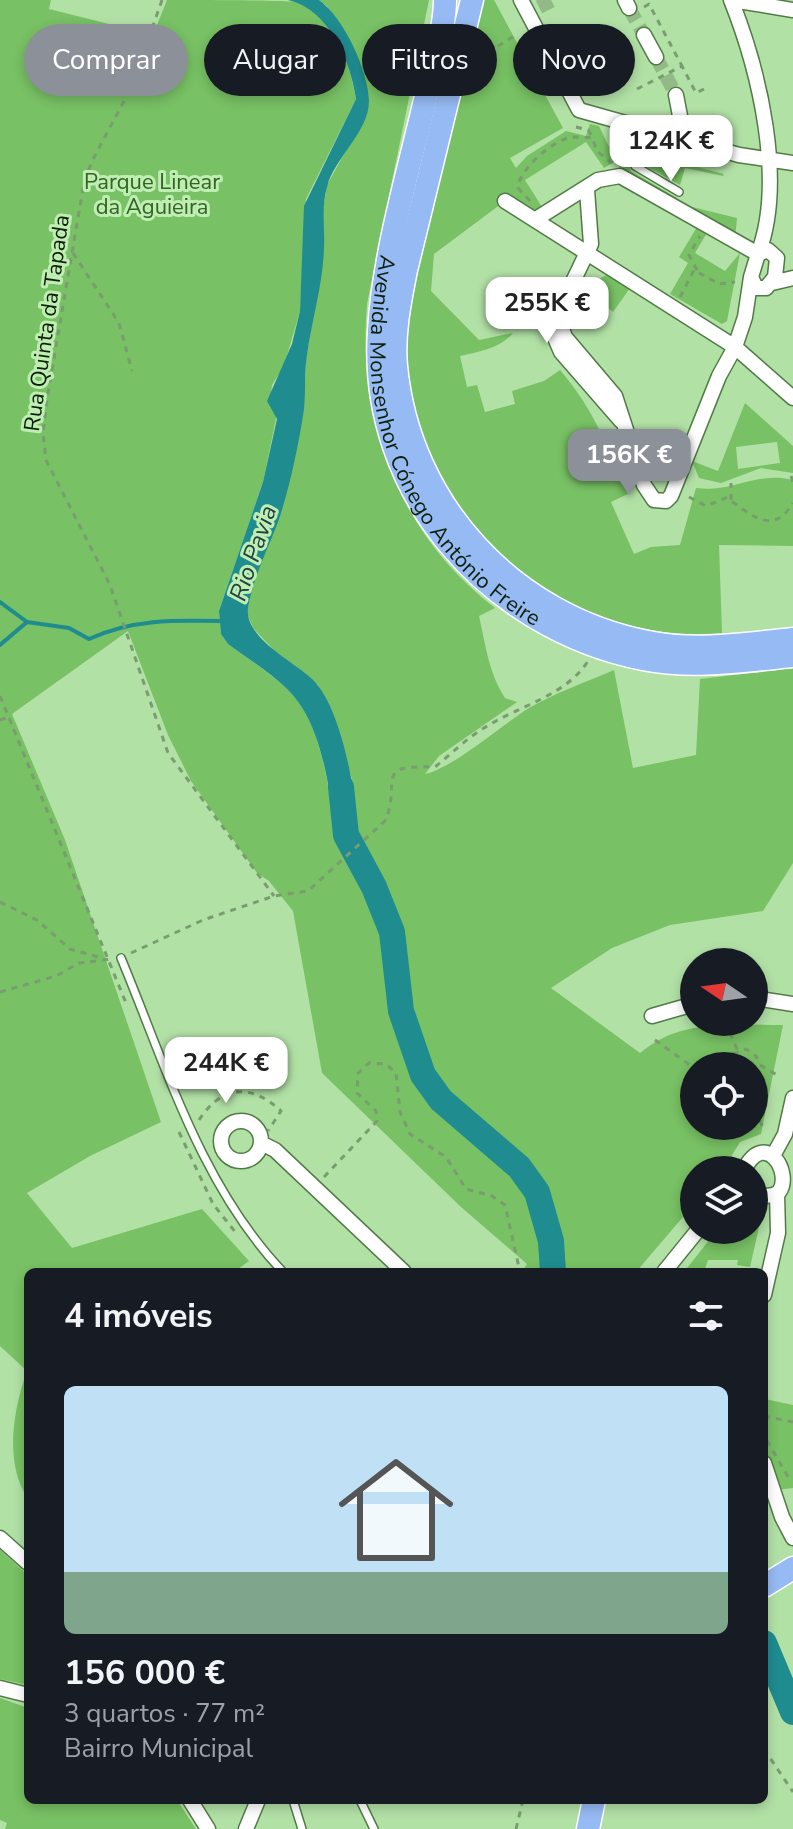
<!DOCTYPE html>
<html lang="pt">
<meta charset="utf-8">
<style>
:root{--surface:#171b24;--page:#242831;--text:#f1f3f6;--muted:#9ea1a6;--line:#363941;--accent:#8c9099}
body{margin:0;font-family:"Nunito Sans",sans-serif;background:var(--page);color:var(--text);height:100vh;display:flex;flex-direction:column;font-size:30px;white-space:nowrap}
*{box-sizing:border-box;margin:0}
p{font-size:26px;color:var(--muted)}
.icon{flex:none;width:44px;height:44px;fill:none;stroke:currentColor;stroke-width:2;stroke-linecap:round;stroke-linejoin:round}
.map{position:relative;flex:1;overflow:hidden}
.details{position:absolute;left:24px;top:1268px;width:744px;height:536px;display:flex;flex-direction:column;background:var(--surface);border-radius:12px;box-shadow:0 4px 12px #0003}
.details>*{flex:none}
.banner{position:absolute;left:24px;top:24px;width:746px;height:72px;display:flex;gap:16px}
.needle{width:52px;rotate:283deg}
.buttons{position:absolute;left:680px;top:948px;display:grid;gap:16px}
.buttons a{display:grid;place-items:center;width:88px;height:88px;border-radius:50%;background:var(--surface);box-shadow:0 4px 12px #0003;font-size:40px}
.price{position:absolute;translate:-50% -68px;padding:0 18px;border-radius:16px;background:#fff;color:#222;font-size:26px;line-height:52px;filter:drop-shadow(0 2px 4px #0008)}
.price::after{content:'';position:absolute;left:50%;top:48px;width:24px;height:18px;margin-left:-12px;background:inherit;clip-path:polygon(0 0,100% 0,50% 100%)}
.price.active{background:var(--accent);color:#fff}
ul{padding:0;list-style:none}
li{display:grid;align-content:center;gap:16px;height:424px;padding:0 40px}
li+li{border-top:2px solid var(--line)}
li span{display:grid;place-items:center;height:248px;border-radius:12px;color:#555}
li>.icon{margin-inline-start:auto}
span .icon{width:144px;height:144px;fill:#fffc;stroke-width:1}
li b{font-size:34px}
h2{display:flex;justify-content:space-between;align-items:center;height:96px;padding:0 40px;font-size:34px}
.chip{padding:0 28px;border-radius:36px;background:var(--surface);box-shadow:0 4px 12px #0003;font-size:28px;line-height:72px}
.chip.active{background:var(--accent);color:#fff}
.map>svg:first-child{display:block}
</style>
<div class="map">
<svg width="793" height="1829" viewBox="0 0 793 1829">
<rect width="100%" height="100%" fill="#b2e1a6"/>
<path fill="#78c164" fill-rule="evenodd" d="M0,0H51L49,9L153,35L167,0C194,0 275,0 297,2C332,14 351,66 356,99L306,199L300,311L284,366L272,385L270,405L277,414L263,482L219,611L221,634L228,644C248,659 270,673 288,690C321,721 327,783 335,825L356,812L353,783L342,745L318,685L283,660L253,628L247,613L252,587L286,493L304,410L306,360L324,246L322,215L327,185L365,116L369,103L327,6L319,0H429L367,304C357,423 400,535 495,608L479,616C486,646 488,671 505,698L517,702L439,756L425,774C451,769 502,725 529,708C555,693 586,682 614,670L633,768L696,755L700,679L793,668V863L763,911L670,925L612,948L551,988L640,1053C681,1018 732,1025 783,1025L761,1134L740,1142L723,1170H694V1204L636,1272H522L527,1264L461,1207L322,1073L293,911L269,881L257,873L191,781L168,735L128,631L12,714L65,840L161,1122L90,1156L27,1193L72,1248L202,1209L249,1261L234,1272H28V1499C4,1463 13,1410 27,1371L0,1346ZM694,1066H754V1126H694Z
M484,0H494L563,128L510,158L516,168L527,156L566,131L586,136L590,124L599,126L613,155L625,158L631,171L677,198L676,203L737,218L735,240L622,172L616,161L604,168L586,142L525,180L542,207L533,213L501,204L434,254L431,291L479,340L513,333C501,348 479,352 460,356L467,387L477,385L485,412L515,404L512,391L544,381L560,370C593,408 609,449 628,494L611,502L634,554L651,547L680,545L696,488C733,493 755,471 793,480V546L719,545L722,633C650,639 582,618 523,575C467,534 409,442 405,372C402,315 419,260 432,205C448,136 465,68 484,0Z
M657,156L724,174L723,176L685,168L680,185L640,163L641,157L655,161Z
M697,227L707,233L695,253L725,271L740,253L727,321L722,324L670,294L688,263L679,257Z
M608,274L630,288L613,312L585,287Z
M745,403L793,446V473L761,468L721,483L699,478L692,461L718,471ZM777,442L780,463L738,469L736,447Z
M754,1217L760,1223L750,1267L737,1265L738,1260H708L704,1272H684L717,1230H754Z
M765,1399L793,1405V1488L776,1490L764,1438Z
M0,1550L28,1575V1685L0,1679Z
M0,1698L28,1708V1800H177L196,1829H5L7,1823L0,1820Z"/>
<path fill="#1f8c90" d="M288,0H319C344,18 368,70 369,101C369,132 334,158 327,187C321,208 325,227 324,248C323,284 312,319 307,355C304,373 306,392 304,410C298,447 290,487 278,522C267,551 253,578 248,608C244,639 297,663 314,681C339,707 353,778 356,813L335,826C328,783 321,722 288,690C271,673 248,659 228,644L221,634L219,611L263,482L277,419L267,401L292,344L300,311L304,206L356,99C351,62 329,9 288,0Z"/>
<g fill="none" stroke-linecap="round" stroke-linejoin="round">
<path stroke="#1f8c90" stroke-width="4" d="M0,602L27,622L69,628L89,639C132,619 174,620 221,621
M0,645L27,622"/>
<path stroke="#1f8c90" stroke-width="26" d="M341,787L346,835L374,887L392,932L401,1011L423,1075L441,1100L519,1167L537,1192L551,1241L553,1272
M764,1643L793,1712"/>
<path stroke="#91ba87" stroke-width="14" stroke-dasharray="14 7" stroke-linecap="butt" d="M539,7L553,0
M629,8L644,35
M656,57L676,95"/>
<g stroke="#517b46" stroke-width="10">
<path id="lane" d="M612,121L635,166L679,192
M121,958C166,1066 201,1186 283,1272
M293,1800L302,1829
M360,1800L374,1829"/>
</g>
<g stroke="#517b46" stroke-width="17">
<path id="street" d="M521,0L579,110L739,155L793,163
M625,0L629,8
M732,0L793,10
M644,35L656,57
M669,135L680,116L676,95
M587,190L591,244L557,315L565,337L615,396L644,485L654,500L666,501L671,496L719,376L735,347L793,398
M505,201L735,347L745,317L751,277
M536,219L598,180L620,176L758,254C786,181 759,70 731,0
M768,250L777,258L775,277L766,288H756L751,277L758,254Z
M772,283L793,278
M556,319L552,331L561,352L621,421
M754,998L793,1004
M652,1016L694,1004
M221 1141a20 20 0 1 1 40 0a20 20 0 1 1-40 0Z
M261,1143L275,1150L404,1272
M774,1154L785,1134L793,1098
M744,1170C765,1128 793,1173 779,1192C770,1198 762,1196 754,1192
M664,1272L698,1230
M764,1295L778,1233L777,1194
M764,1463L782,1517L793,1538
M0,1538L28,1563
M0,1688L28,1695
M190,1800L208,1829
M246,1829L258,1800"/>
</g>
<g stroke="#fff" stroke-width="25">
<g id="primary">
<path id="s1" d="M445,0C445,27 435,56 429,83C411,164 384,248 379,331C368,493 489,628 643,659C692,669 743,661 793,656"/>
<path d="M472,0L406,270C400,301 393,334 396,366C409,504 513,616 648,642C696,652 745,644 793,639"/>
<path d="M764,1586L793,1568"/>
<path d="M588,1829L594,1800"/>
</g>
</g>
<path stroke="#799d6f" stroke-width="3" stroke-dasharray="6 6" stroke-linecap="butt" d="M162,0L132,86L92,161L84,183L47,399L43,433L46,460L110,585L168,753L274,896
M644,7L649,4L682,66
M477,50L486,54L514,36
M637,89L682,66L696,93L704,89
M576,127L588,130L592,136
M530,201L518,188C518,170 555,138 573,137C579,137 586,138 592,137L597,151L611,163
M73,253L119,323L132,371
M697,270L689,255L700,236
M680,297L694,270L719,284L735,282
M791,476L793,482
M689,497L706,506L726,498C746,509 771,540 793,503
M731,500V483
M0,696L126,1003
M0,720L9,717
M0,902L37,920L70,949L105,959
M131,953L203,920L274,896L308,891L386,820C401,778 373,765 435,767C451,754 466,739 484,728C518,706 566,696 588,661
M0,992L56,976L79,963L113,959
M725,1022L738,1051
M655,1040L694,1068
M760,1065L777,1075
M731,1066L733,1054L746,1049L757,1057L754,1072
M754,1110L765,1131
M199,1120C222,1085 251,1083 281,1111L268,1131
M179,1132L213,1204L236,1233
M324,1177L377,1121L376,1111L357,1093L358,1073L369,1063L386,1064L396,1073L400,1112L410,1134L446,1157L466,1189L492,1196L505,1205L520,1272
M764,1416L793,1422
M767,1417L765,1437L788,1477L793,1478
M764,1749L793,1792
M516,1829L523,1800"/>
<use href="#lane" stroke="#fff" stroke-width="7"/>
<use href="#street" stroke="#fff" stroke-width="14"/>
<use href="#primary" stroke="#96baf3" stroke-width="22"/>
</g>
<g text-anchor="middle" stroke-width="6" stroke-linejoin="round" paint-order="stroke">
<g font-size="22" fill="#326424" stroke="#bfeeb3">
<text x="152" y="189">Parque Linear<tspan x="152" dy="25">da Aguieira</tspan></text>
</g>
<g font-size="22" fill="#0e200a" stroke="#bfeeb3">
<text transform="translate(46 323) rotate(-82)" y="8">Rua Quinta da Tapada</text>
<text dy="8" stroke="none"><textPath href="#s1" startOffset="474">Avenida Monsenhor Cónego António Freire</textPath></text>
</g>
<g font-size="24" font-style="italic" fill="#224142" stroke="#bfeeb3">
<text transform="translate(253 553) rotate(-71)" y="8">Rio Pavia</text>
</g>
</g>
</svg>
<div class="buttons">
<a><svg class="needle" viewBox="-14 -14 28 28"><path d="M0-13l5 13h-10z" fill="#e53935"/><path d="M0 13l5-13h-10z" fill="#9ea1a6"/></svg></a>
<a><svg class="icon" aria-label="locate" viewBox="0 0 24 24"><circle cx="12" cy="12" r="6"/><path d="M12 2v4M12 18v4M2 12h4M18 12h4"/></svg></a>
<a><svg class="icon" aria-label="layers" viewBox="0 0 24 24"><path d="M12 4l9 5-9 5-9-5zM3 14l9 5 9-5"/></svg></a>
</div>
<b class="price" style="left:671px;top:183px">124K €</b>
<b class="price" style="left:547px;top:345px">255K €</b>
<b class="price active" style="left:629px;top:497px">156K €</b>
<b class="price" style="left:226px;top:1105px">244K €</b>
<div class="banner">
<a class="chip active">Comprar</a>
<a class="chip">Alugar</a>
<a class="chip">Filtros</a>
<a class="chip">Novo</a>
</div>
<section class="details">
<h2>4 imóveis<svg class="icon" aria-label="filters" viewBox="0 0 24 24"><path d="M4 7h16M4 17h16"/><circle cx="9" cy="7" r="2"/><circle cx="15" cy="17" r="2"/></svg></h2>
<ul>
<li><span style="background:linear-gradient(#bfe0f5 75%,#7fa58c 0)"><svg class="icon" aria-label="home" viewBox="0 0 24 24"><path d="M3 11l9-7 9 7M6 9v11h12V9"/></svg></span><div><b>156 000 €</b><p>3 quartos · 77 m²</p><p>Bairro Municipal</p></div></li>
</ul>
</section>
</div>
